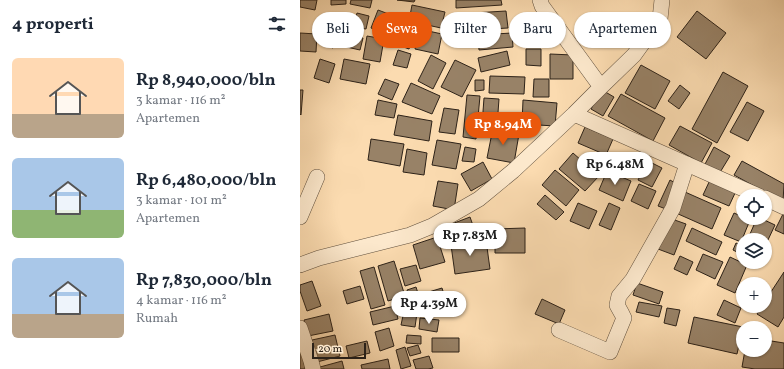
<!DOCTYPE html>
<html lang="id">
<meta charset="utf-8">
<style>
:root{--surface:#fff;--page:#f2f2f3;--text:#1f2937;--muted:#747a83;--accent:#ea580c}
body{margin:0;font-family:Vollkorn,serif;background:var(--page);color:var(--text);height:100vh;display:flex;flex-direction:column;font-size:15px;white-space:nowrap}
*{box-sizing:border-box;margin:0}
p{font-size:13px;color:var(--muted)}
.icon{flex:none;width:22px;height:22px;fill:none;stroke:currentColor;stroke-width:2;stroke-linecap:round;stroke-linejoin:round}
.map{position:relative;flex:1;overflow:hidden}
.side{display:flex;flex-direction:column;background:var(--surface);width:300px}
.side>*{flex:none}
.hud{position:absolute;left:12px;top:12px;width:380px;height:36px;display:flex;gap:8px}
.fabs{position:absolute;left:436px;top:189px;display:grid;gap:8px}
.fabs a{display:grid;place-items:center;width:36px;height:36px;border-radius:50%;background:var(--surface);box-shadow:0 1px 3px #0004;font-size:20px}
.scale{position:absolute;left:12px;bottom:10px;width:54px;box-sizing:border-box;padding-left:4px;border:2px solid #2d2218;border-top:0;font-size:11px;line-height:14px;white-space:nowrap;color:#2d2218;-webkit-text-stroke:3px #fce8cc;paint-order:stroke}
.price{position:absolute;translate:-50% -34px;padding:0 9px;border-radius:14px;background:#fff;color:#222;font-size:13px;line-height:26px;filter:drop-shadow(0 1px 2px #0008)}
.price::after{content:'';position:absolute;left:50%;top:24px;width:12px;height:9px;margin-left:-6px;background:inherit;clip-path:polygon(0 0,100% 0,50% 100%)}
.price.current{background:var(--accent);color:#fff}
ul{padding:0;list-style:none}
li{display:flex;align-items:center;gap:12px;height:100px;padding:0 12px}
li span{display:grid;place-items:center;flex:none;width:112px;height:80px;border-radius:6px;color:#555}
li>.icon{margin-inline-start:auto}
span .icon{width:48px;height:48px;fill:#fffc;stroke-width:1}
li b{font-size:17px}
h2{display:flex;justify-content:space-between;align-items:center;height:48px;padding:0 12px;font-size:17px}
.chip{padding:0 14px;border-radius:18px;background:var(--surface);box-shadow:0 1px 3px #0004;font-size:14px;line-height:36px}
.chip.current{background:var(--accent);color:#fff}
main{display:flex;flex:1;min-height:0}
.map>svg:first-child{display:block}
</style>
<main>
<section class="side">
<h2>4 properti<svg class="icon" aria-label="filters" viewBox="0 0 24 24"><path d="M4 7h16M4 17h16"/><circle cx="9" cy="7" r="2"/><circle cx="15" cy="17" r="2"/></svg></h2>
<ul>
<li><span style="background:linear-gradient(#ffd9b3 70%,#b9a48a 0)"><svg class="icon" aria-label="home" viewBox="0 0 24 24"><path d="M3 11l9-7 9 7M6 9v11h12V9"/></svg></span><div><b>Rp 8,940,000/bln</b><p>3 kamar · 116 m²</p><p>Apartemen</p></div></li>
<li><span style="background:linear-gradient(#a9c7e8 65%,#8fb573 0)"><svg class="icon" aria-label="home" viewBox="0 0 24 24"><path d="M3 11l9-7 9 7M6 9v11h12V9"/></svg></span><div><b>Rp 6,480,000/bln</b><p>3 kamar · 101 m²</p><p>Apartemen</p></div></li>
<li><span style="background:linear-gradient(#a9c7e8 70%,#b9a48a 0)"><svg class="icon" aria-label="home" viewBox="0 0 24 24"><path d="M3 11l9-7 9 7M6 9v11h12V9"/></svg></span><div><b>Rp 7,830,000/bln</b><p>4 kamar · 116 m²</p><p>Rumah</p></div></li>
</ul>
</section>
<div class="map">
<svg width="484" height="369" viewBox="0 0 484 369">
<rect width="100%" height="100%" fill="#fbdbb0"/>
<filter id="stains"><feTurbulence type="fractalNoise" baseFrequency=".005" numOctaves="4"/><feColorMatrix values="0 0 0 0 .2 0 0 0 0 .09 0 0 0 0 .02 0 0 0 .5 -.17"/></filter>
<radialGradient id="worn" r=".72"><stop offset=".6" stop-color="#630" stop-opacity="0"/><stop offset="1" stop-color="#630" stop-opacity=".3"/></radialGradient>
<path fill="#988267" stroke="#2d2218" d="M0,0H17L15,10L0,7Z
M31,0H46V4L31,5Z
M51,0H72L70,8L50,4Z
M97,0H115L114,2Z
M156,0H201L202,5L156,8Z
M112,5L145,12L141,28L109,21Z
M78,10L94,16L87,34L71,28Z
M206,11L208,28L156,31V14Z
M397,11L426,33L406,59L377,37Z
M57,13L69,16L66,29L53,27Z
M51,14L53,29L34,30L33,15Z
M107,26L116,29L109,49L101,46Z
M119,29L142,34L138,54L115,49Z
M0,33L17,34L16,52L0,51Z
M26,33L37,37L33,48L22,44Z
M45,33L63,38L60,50L42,46Z
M212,33L213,47L179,50L178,35Z
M67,36L84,39L80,62L63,59Z
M226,49H241V66L226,65Z
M98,50L111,54L107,68L93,65Z
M207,51L210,65L181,72L178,58Z
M250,54L273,55V79H250Z
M131,55L146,63L133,89L118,81Z
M20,59L35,64L29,83L14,78Z
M44,59L70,64L66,84L40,79Z
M155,60L176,70L162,97L141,87Z
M341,65L370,81L355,109L325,93Z
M423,72L448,86L417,143L392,129Z
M190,76L225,77L224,94L189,93Z
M85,79L99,84L92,100L78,94Z
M234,79H249V97H233Z
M175,80H184V90L175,91Z
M111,83L140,96L132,114L102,102Z
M380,85L390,93L379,109L368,101Z
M0,90H3L1,115L0,114Z
M302,90L314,97L303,116L291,109Z
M321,94L365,118L353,141L308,116Z
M167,95L180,96L176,139L163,137Z
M184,98L199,99L197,126L182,125Z
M78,100L97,104L94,118L75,115Z
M223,100L257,103L255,126L222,124Z
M447,102L464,111L448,141L430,132Z
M144,108L159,110L155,134L139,132Z
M98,115L132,121L129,141L94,135Z
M380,126L412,143L401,163L369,145Z
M285,127L313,139L306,155L278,143Z
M193,128L219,134L214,163L187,158Z
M71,139L104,144L100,166L68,160Z
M137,140L161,144L156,169L132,165Z
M165,147L176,149L174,162L162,161Z
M414,147L430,156L419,174L404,166Z
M107,149L127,153L124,175L103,172Z
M273,153L299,176L285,191L259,169Z
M348,161L362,168L352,187L338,180Z
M442,161L484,184L483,202L434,175Z
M183,162L192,179L171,191L161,174Z
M255,170L279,190L266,206L242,185Z
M307,171L331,181L323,201L299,190Z
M370,180L377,184L366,209L358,206Z
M410,180L436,191L429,206L403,195Z
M138,181L158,184L154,210L133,206Z
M339,184L356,191L348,209L331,201Z
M385,192L421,208L412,229L376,213Z
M245,195L264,212L256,220L237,204Z
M278,203L297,211L289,229L270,221Z
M309,203L320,208L311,230L299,225Z
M434,213L443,217V218H446L450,220L441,242L424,235Z
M483,214H484V234L475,230Z
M170,217L176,234L155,241L149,225Z
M369,218L386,224L374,255L358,249Z
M457,218H460L475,225L467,242L465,241V240H463L450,234Z
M225,228V253H195V229Z
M392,228L422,242L416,255L386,241Z
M137,237L145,262L120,269L113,245Z
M186,240L190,269L155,274L151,245Z
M436,243L443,246V255L433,250Z
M403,254L423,262L415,279L396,270Z
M380,256L393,262L387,275L374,269Z
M430,257L447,265L435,293L417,285Z
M94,261L105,296L88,301L78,266Z
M116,265L121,281L105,286L100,269Z
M74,267L85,305L71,309L60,271Z
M484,272V317L478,327L457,314L462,306H465V301Z
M12,281L21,306L7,311L0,291V285Z
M337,283L363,292L359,304L333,295Z
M60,286L64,299L47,304L43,291Z
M116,287L121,303L112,306L107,290Z
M142,288L148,307L127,313L122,294Z
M242,299L265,310L259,324L235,314Z
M424,300L441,308L435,323L417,315Z
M339,302L362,306L359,317L336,312Z
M95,306L98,319L73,325L70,312Z
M367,308L380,310L376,326L364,323Z
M104,311L117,313L115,327L101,325Z
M29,314L33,331L8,336L4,320Z
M394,317L443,327L437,354L388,343Z
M120,318L139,320L137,332L119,329Z
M89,328L94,346L80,351L75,332Z
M35,335L40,356L17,362L12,340Z
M107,335L121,336V344L106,343Z
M132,338H159V352H132Z
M465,340L484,343V369H455L442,367L445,350H465Z
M67,341L70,353L49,358L46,346Z
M118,345L121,353L110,356L107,348Z
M105,347L111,366L101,369L96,350Z
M0,349H2L5,369H0Z
M129,356L133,368L128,369H116L113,360Z
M88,359L90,369H62L61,365Z
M42,361L44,369H20V367Z"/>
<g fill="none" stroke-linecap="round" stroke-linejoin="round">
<g stroke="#60503e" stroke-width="16">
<path id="street" d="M240,0L242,6L301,87
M274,114L459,196
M465,198L484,207
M0,217L17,177
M0,265L19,258L110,235L132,226L179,199L213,171L274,114L301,87L334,55L360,19L362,0
M0,328L11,361L13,369
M259,330L310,352L324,318L322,314L317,305L319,296L333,279L373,208L387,164"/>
</g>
<use href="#street" stroke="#fce8cc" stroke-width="15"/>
</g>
<rect width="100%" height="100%" filter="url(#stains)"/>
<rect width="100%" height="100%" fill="url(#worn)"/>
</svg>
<div class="fabs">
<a><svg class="icon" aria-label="locate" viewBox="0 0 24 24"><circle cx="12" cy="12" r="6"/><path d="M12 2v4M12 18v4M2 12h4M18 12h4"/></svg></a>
<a><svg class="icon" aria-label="layers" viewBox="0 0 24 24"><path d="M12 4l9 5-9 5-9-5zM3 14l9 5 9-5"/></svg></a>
<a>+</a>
<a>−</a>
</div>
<div class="scale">20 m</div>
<b class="price current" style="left:203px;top:146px">Rp 8.94M</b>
<b class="price" style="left:315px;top:186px">Rp 6.48M</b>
<b class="price" style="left:170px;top:257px">Rp 7.83M</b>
<b class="price" style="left:129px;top:325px">Rp 4.39M</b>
<div class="hud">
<a class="chip">Beli</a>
<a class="chip current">Sewa</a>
<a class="chip">Filter</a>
<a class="chip">Baru</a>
<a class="chip">Apartemen</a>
</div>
</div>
</main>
